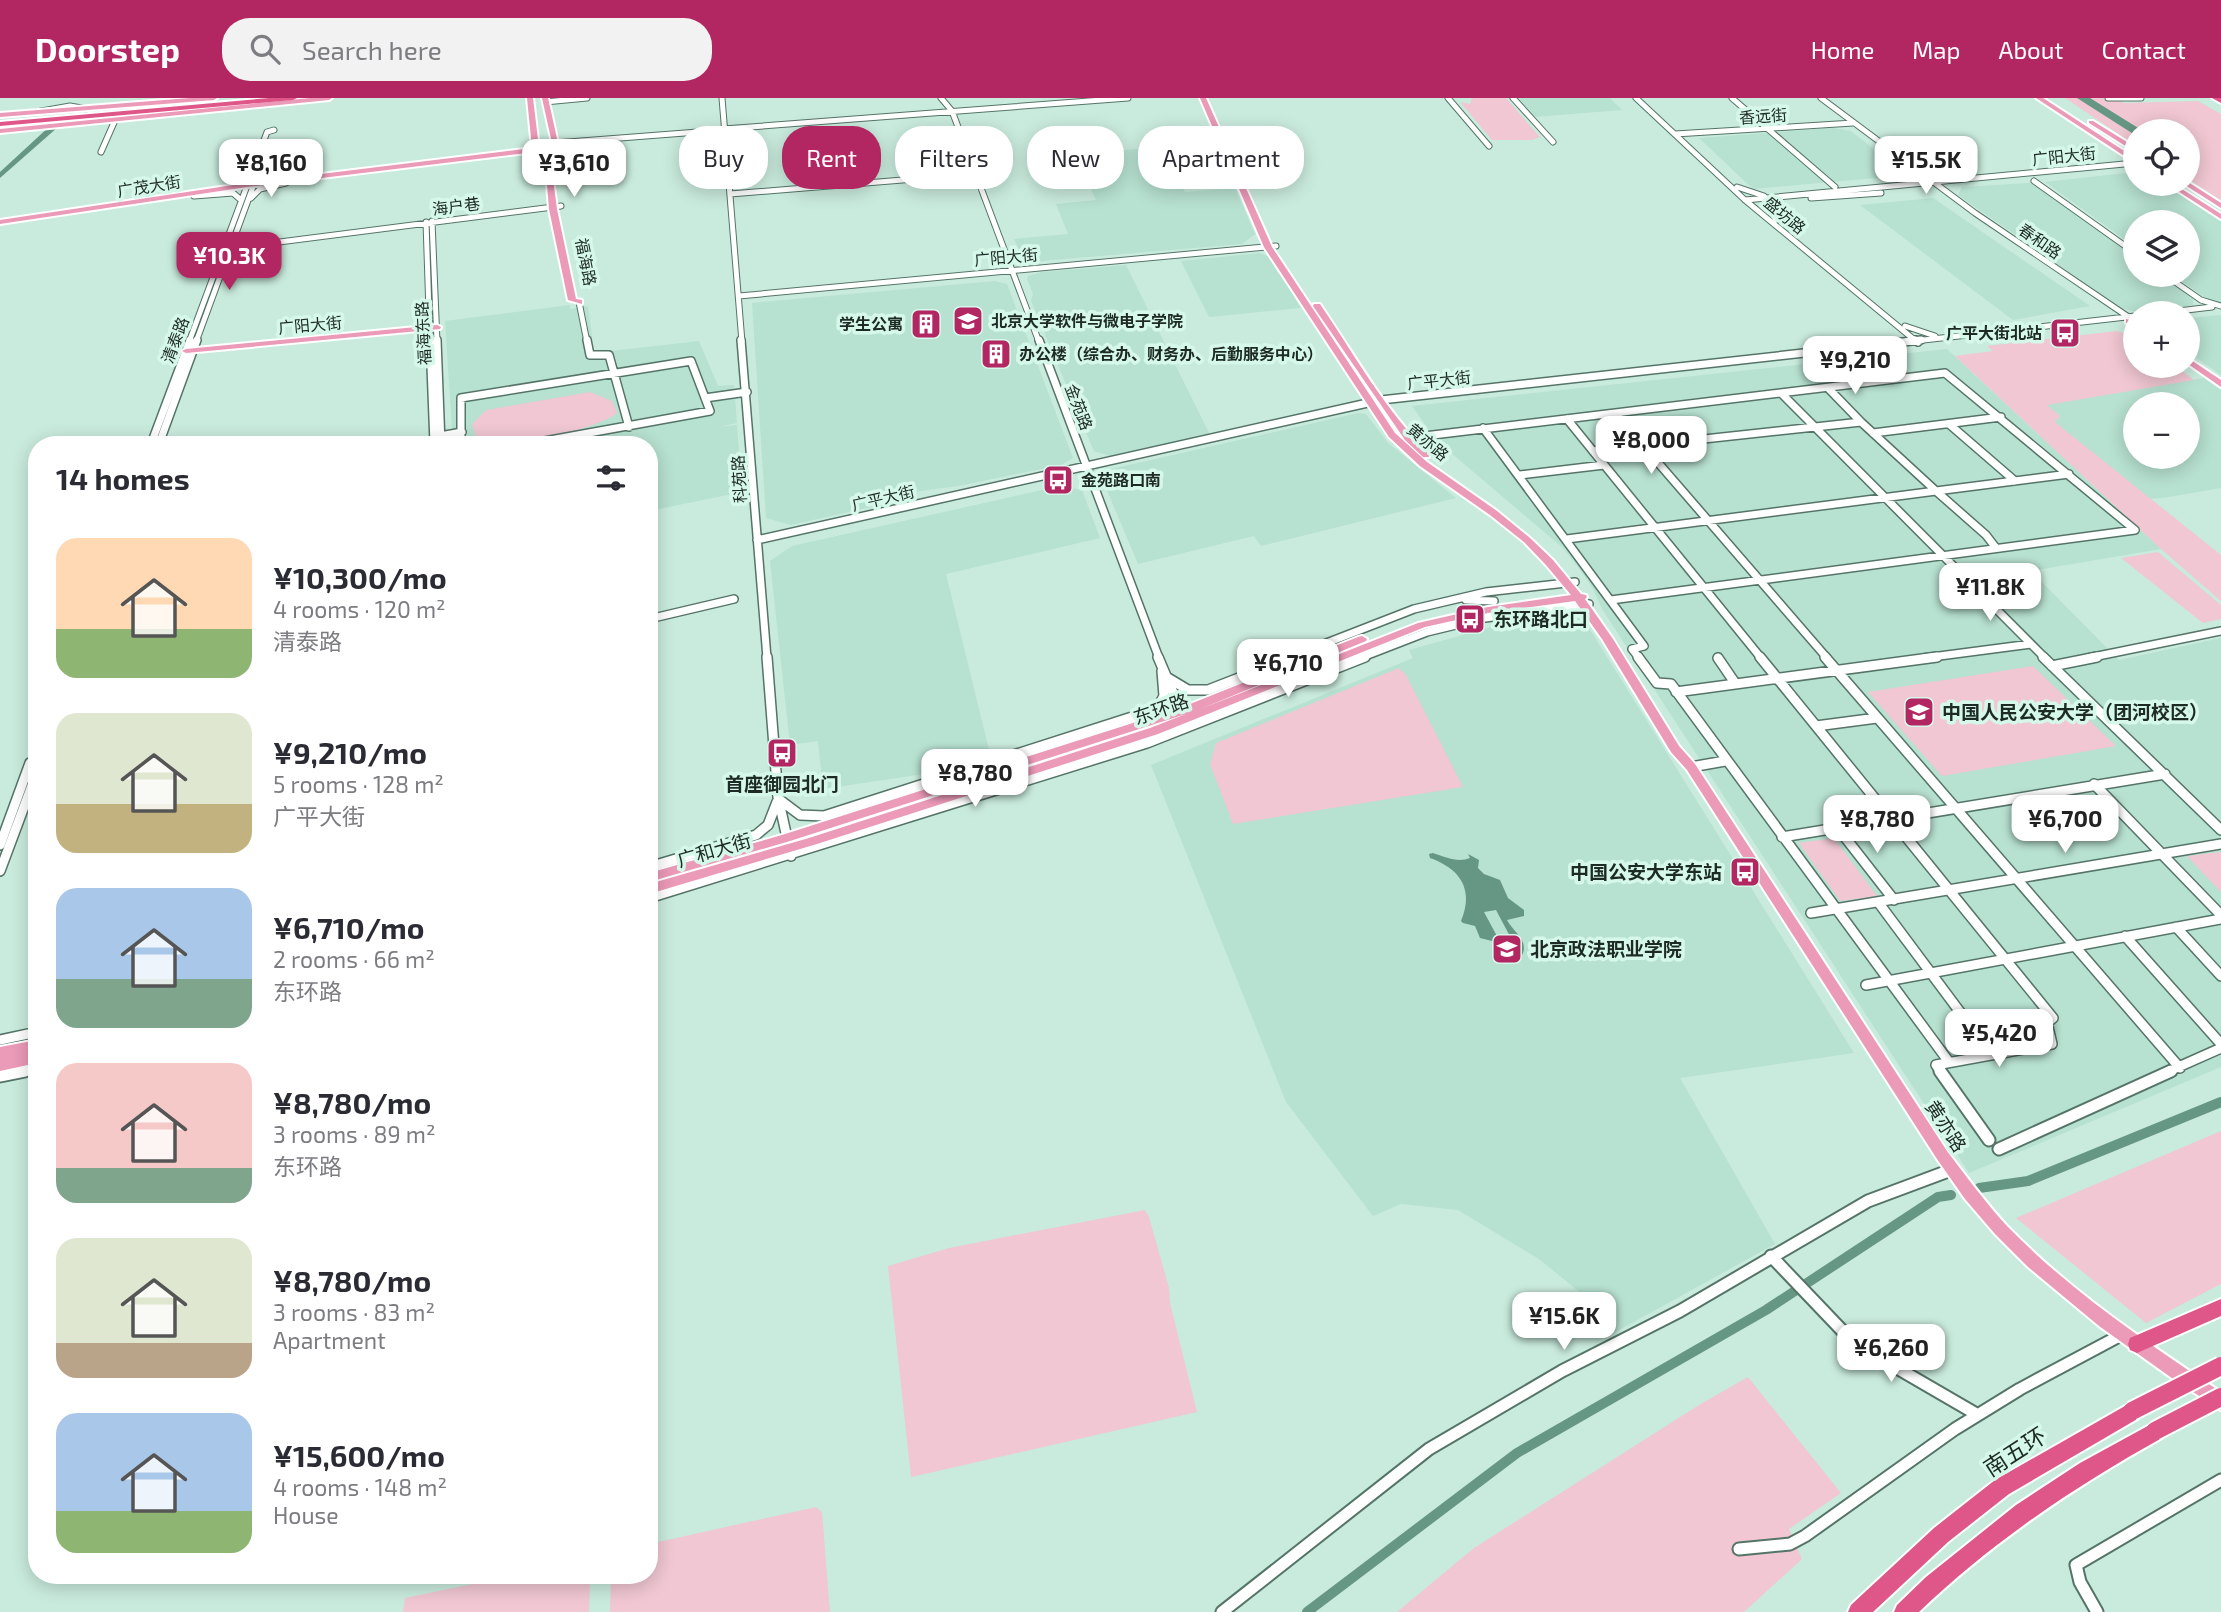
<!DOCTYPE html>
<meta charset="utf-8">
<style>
:root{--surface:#fff;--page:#f2f2f3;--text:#2b2b33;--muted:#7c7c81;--accent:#b22762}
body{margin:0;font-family:"Exo 2","Noto Sans SC",sans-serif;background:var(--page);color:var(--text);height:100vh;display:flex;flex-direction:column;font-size:26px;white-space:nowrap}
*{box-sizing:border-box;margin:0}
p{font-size:23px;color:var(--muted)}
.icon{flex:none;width:38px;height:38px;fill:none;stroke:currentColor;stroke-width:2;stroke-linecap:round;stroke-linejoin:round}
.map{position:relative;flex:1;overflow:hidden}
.panel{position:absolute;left:28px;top:338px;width:630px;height:1148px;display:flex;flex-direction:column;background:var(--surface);border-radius:28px;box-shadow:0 4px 18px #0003}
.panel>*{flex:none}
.banner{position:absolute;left:679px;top:28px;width:665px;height:63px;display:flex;gap:14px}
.fabs{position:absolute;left:2123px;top:21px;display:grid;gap:14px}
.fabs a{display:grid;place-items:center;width:77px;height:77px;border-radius:50%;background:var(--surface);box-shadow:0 4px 18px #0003;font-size:35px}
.price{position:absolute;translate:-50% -60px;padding:0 16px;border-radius:14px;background:#fff;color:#222;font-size:23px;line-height:46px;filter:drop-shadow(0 2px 4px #0008)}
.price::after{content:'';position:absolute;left:50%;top:42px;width:21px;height:16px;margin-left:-10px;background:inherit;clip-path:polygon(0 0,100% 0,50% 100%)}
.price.on{background:var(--accent);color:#fff}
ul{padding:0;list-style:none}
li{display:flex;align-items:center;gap:21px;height:175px;padding:0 28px}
li span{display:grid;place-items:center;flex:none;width:196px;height:140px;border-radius:21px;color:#555}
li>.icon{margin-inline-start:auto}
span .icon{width:84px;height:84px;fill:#fffc;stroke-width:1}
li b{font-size:30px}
h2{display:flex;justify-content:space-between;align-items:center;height:84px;padding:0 28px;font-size:30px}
.chip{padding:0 24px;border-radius:28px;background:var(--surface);box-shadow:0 4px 18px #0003;font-size:24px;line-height:63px}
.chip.on{background:var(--accent);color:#fff}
header{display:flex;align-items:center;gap:42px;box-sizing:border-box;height:98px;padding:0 35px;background:var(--accent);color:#fff}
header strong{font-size:33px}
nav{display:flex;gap:38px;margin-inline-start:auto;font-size:24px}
.search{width:490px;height:63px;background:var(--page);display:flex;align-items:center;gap:18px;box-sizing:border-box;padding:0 24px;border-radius:28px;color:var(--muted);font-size:26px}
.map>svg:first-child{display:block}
</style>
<header>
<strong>Doorstep</strong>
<div class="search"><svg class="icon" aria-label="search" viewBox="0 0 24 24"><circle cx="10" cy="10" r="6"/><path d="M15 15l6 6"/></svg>Search here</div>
<nav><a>Home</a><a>Map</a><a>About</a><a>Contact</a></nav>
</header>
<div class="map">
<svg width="2221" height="1514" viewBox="0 0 2221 1514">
<rect width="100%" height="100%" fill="#c9ebdd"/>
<path fill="#b7e1d1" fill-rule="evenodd" d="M1519,0H1610L1622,12L1534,19Z
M1833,30L1851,33L1903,74L1899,78L1753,91L1699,40Z
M1161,49L1185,94L1235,90L1255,136L1242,146L1041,163L1023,160L1014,141L1068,136L1056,106L1096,102L1074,56Z
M2135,74V86H2166L2221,123V203L2207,201L2173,177H2188V124H2135V149L2045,84Z
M2028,85L2037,87L2135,159V177H2160L2193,201V207L2138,214L2120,210L1958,97L1962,89Z
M1933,100L2090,208L2013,222L1860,107Z
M1260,155L1270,159L1301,210L1209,219L1181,163Z
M1126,167L1210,337L1113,359L1094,353L1031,203L1033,196L1027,181L1028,178L1042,174Z
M995,183L1007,186L1073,360L1061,367L958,388L878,399L880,407L791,427L766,420L752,205Z
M570,207V211L588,208L594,255L699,243L718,288L734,287L737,325L718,329L737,327L742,394L649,413V346H453L445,223Z
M2221,217V277L2188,254V220Z
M1947,251L2161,451L2031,473L2119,562L2221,540V969L1969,1075L1602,511L1593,491L1581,473L1563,450L1437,343L1412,308Z
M2204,280L2221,292V390L2163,400L2148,401L2054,324L2060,319L2046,307ZM2135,306H2188V359H2135Z
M1358,315L1366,316L1388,345L1456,400L1261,448L1254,438L1138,466L1103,383L1111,371Z
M1060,388L1082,392L1100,440L946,476L990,656L937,674L823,691L818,643L790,647L770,463L792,448Z
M1568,518L1584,522L1854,955L1680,980L1775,1146L1612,1236L1587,1200L1539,1161L1458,1112L1401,1106L1373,1118L1286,1004L1151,667L1413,560L1409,552L1498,527Z"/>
<path fill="#f0c7d2" d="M1472,0H1506L1540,39L1532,42H1492L1460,4L1470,6Z
M2065,0H2116L2124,5L2198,3L2221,16V102L2188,81V33H2135V47Z
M2117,233L2135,238V268H2176L2194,282L2047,307L2060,318L2055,324L2221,457V503L2161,451L1955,258L1993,253L1987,248Z
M590,294L612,303L617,315C595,332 518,348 490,344C485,343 479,339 475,337L472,326L486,312Z
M2158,454L2221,507V521L2203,525L2121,460Z
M2033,568L2116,648L1942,678L1868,594Z
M1399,570L1406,577L1463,689L1233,726L1210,666L1216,645Z
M1834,740L1877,798L1840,803L1799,745Z
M2221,754V794L2187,758Z
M2221,1033V1186L2146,1225L2016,1120Z
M1145,1112L1149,1119L1169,1190L1170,1205L1197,1314L911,1379L888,1168L949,1150Z
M1748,1279L1841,1395L1789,1431L1802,1461L1744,1514H1397L1474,1450L1699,1307Z
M816,1409L822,1414L830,1514H610L611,1477H649V1446Z
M516,1477H590L589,1514H403L405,1500Z"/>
<path fill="#669785" d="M2077,0H2090L2143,33H2135V37Z
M1433,755C1445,759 1458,765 1470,760L1468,756L1479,762L1478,770L1484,776L1500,782L1508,800L1524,812V818L1507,822C1513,834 1531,843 1521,859L1496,812L1484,814L1498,840L1492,843L1480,840L1475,828L1463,825L1461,823C1474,792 1461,771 1430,760L1429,756Z"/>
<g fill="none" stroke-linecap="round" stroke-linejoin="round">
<path stroke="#669785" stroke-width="10" d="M1979,1090L2028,1083L2221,1004
M1307,1514L1517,1355L1766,1212L1938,1099L1951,1097"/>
<path fill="#669785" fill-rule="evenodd" d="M51,27L58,29L0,80V74Z"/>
<g stroke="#557468" stroke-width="7">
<path id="minor-far3" d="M722,0L742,244
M941,0L952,13L1039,244
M1448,0L1489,48
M1513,0L1553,44
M1636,0L1745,102L1917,244
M1732,0L1835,89
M1821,0L1975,115L2130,220
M2108,0H2141
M545,4L587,0
M36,14L70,8L87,11
M724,31L1128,0
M1675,36L1853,25
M555,45L724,32
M101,54L116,20
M2034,83L2135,155
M1737,89L1764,98
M730,96L976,76
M194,98L233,95L241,102
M251,100L260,91L286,85
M1811,100L1881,95
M1745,102L2135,65
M1776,122L1767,108L1778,103
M432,123L437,244
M426,124L430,244
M224,151L561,108
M2165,177L2201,202L2221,208
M739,198L1276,148
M579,204L587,244
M2161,215L2212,209
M1905,228L1935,238
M189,244L267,34L274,32
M196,244L265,56
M1906,244L2135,218"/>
</g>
<g stroke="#557468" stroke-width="10">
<path id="minor-far2" d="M430,242L434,346
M437,242L441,346
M587,242L590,257H609L629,329
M741,242L767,560
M1039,242L1159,560
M1915,242L1918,244
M1829,291L1861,324
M1782,296L2045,560
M705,300L747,294
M1616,316L1827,560
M1567,321L1761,560
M1949,326L2015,383
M1483,330L1644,548L1632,551L1639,560
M1873,335L2001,319
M440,338L462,334
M1408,340L1945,275L2135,432L1611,502
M151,346L190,242
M159,346L197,242
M461,346V300L691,263L710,313L528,346
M1520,377L1604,367
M1567,441L1936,393L1861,324L1593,353
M757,442L1381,302L1921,242
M1996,450L1986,437L1936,393L2069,376
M1466,502L1494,503
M649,521L734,501
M1288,560L1414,511L1486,494L1575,484
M1360,560L1427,534L1485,520L1589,506
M1924,560L2031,546
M2088,560L2221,533"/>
</g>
<g stroke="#557468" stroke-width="12">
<path id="minor-far1" d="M767,559L778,699L791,758
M1158,559L1177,604L1187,618
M1638,559L1657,585L1671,586L1949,964
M1760,559L2053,920L2047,925L1976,935
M1825,559L2180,970
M2043,559L2221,732
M1718,560L1735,585
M2052,568L2097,559
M1168,580L1188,592H1208L1293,559
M1676,594L1937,559
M1816,628L1877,620
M1691,669L1725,663
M2094,686L2221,817
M780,702L800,717L824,718L1157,611L1164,598L1162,573
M1837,729L1894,802
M1782,739L2165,676
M0,747L30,665L37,664
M649,769L756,737L768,727L777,704
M0,773L37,674
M649,800L1147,645L1365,559
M1878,804L1992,957
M1811,815L2221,746
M2176,829L2221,878
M2125,838L2221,946
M1866,887L2221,821
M0,942L37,934
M17,974L37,970
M1941,974L1936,967L2052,946L2047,925
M2167,974L2221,950"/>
</g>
<g stroke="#557468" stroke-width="15">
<path id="minor" d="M1940,973L1989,1042
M0,978L25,973
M1999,1051L2171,973
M1771,1158L1854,1245L1978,1317
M1739,1451L1790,1446L1805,1438L1955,1331L2020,1291L2123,1236
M1222,1514L1429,1351L1562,1273L1680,1213L1868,1103L1951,1072
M2097,1514L2080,1484L2076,1467L2221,1382"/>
</g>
<g stroke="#fff" stroke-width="4">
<path id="major" d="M190,0H217L214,2L0,19V15Z
M310,0H332L329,2L0,35V31Z
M527,0H533L539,50L551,48L552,45L542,0H548L558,45L554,57H550V52L542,53L546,58L552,74L557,111L576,201L582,202V206L568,202L549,111L546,74L540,59L535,54L247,89L0,126V122L247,85L532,50Z
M1200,0H1206L1272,149L1395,335L1427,364L1497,413L1530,440L1553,462L1581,496L1586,497L1587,499L1585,501L1613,541L1679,648L1695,666L1947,1053C1966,1078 1985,1104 2007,1128C2070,1193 2146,1244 2221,1294V1312L2176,1283L2099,1228L2028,1169L1995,1136L1965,1101L1937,1061L1687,672L1671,654L1602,541L1575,503L1488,515L1425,529L1158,636L817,746L649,796V786L809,740L1150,630L1186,616L790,743L649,784V775L782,737L1180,610L1358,539L1362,538L1367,541L1366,543L1198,612L1418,525L1488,509L1571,497L1546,467L1524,444L1490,417L1420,368L1389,339L1264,149Z
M2036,0H2043L2135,60V65Z
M2089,23H2093L2135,49V54L2089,25Z
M2188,84L2221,105V110L2185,87L2184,86H2188Z
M2167,86H2174L2221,116V121Z
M1314,206H1320C1354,256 1386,314 1429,355V359H1423L1405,342L1313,208Z
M2126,221L2135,223V229L2126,225Z
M437,227L441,229L440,231L186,255L182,253L186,251Z
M2188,260L2221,282V289L2188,266Z
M37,942V953L0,961V949Z
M37,953V965L0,973V961Z"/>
</g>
<g stroke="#fff" stroke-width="4">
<path id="highway" d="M269,0H297L293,2L0,28V24Z
M2212,0H2221V5Z
M2221,1201V1218L2137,1255L2130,1252L2128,1246L2130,1240Z
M2132,1304L2139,1306L2142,1313L2139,1320L2009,1396L1948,1444L1873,1514H1848L1851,1507L1934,1430L1995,1382Z
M2155,1324L2162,1326L2165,1333L2162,1340C2074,1389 1992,1444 1919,1514H1894L1897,1507L1926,1479L2016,1407L2080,1365Z"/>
</g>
<use href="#minor-far3" stroke="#fff" stroke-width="5"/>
<use href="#minor-far2" stroke="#fff" stroke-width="7"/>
<use href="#minor-far1" stroke="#fff" stroke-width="9"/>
<use href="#minor" stroke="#fff" stroke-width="11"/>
<use href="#major" fill="#eb9ab8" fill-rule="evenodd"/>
<use href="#highway" fill="#de5788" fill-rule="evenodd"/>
<g stroke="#fff" stroke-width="22" stroke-linecap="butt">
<path id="highway-bridge" d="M2132,1313L2221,1268
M2155,1333L2221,1299"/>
</g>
<use href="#highway-bridge" stroke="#de5788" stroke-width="18"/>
</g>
<defs>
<g id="university-square" transform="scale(1.575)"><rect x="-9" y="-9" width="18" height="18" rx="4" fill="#b22762" stroke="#d6f8ea"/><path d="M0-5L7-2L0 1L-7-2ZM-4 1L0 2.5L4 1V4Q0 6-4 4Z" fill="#fff"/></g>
<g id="building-square" transform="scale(1.575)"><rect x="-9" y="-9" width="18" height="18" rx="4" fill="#b22762" stroke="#d6f8ea"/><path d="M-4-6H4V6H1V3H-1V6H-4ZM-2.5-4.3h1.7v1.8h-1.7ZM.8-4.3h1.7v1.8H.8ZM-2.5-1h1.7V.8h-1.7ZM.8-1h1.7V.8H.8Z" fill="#fff"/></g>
<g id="bus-square" transform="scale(1.575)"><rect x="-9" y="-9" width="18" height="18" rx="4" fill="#b22762" stroke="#d6f8ea"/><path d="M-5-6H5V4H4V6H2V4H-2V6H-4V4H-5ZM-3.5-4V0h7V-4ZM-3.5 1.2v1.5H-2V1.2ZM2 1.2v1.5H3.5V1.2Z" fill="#fff"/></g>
</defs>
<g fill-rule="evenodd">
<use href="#university-square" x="968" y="223"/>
<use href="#building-square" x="926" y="226"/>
<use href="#bus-square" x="2065" y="235"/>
<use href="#building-square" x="996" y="256"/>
<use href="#bus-square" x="1058" y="382"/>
<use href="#bus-square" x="1470" y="521"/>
<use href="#university-square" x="1919" y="614"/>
<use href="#bus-square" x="782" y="655"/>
<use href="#bus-square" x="1745" y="774"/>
<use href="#university-square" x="1507" y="851"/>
</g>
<g text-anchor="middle" stroke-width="7" stroke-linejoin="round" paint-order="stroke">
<g font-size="16" fill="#1d2a25" stroke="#d6f8ea">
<text transform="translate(1763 18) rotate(-4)" y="6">香远街</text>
<text transform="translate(2064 58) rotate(-6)" y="6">广阳大街</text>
<text transform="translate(149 88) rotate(-9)" y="6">广茂大街</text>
<text transform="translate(456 108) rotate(-7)" y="6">海户巷</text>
<text transform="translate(1785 117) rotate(40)" y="6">盛坊路</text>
<text transform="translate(2040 143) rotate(35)" y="6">春和路</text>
<text transform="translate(1006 159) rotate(-5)" y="6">广阳大街</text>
<text transform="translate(586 164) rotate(79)" y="6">福海路</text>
<text transform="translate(310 227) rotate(-5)" y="6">广阳大街</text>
<text transform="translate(423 235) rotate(-93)" y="6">福海东路</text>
<text transform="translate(175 242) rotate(-69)" y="6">清泰路</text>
<text transform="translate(1439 282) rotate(-6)" y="6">广平大街</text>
<text transform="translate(1079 309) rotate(69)" y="6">金苑路</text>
<text transform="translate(1428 344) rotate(40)" y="6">黄亦路</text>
<text transform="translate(739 381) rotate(-93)" y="6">科苑路</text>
<text transform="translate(883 400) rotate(-13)" y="6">广平大街</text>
</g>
<g font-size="16" font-weight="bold" fill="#1d2a25" stroke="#d6f8ea" text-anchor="start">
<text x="991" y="229">北京大学软件与微电子学院</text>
<text x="903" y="232" text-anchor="end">学生公寓</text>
<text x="2042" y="241" text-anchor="end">广平大街北站</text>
<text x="1019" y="262">办公楼（综合办、财务办、后勤服务中心）</text>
<text x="1081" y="388">金苑路口南</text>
</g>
<g font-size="19" font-weight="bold" fill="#1d2a25" stroke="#d6f8ea" text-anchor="start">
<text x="1493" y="528">东环路北口</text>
<text x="1942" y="621">中国人民公安大学（团河校区）</text>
<text x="782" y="693" text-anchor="middle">首座御园北门</text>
<text x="1722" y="781" text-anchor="end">中国公安大学东站</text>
<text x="1530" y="858">北京政法职业学院</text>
</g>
<g font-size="19" fill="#1d2a25" stroke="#d6f8ea">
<text transform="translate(1161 611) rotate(-19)" y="7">东环路</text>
<text transform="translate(714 752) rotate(-16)" y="7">广和大街</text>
<text transform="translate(1946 1028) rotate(57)" y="7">黄亦路</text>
</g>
<g font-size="23" fill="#1d2a25" stroke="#d6f8ea">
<text transform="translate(2015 1354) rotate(-33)" y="8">南五环</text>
</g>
</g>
</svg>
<div class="fabs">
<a><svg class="icon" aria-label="locate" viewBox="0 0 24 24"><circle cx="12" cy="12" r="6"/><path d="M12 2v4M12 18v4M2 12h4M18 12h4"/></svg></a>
<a><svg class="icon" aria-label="layers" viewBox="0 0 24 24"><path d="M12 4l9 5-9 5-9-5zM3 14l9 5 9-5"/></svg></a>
<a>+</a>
<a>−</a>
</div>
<b class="price" style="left:1926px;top:98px">¥15.5K</b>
<b class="price" style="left:271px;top:101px">¥8,160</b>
<b class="price" style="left:574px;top:101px">¥3,610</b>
<b class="price on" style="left:229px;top:194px">¥10.3K</b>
<b class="price" style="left:1855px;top:298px">¥9,210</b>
<b class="price" style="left:1651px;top:378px">¥8,000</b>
<b class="price" style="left:1990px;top:525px">¥11.8K</b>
<b class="price" style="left:1288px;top:601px">¥6,710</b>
<b class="price" style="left:975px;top:711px">¥8,780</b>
<b class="price" style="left:1877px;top:757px">¥8,780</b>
<b class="price" style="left:2065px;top:757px">¥6,700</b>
<b class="price" style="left:1999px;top:971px">¥5,420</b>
<b class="price" style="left:1564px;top:1254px">¥15.6K</b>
<b class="price" style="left:1891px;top:1286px">¥6,260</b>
<div class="banner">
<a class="chip">Buy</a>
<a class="chip on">Rent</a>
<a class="chip">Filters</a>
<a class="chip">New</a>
<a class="chip">Apartment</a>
</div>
<section class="panel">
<h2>14 homes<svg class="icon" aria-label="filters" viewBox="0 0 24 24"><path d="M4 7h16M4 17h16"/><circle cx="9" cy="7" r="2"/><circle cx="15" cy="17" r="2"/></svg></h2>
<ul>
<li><span style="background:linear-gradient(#ffd9b3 65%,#8fb573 0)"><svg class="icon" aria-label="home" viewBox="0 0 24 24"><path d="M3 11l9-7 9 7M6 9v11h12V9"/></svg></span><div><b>¥10,300/mo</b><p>4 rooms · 120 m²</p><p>清泰路</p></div></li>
<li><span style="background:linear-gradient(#dfe7d0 65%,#c2b280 0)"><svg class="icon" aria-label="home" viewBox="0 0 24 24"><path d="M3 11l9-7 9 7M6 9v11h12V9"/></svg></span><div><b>¥9,210/mo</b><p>5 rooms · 128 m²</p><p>广平大街</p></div></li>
<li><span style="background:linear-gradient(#a9c7e8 65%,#7fa58c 0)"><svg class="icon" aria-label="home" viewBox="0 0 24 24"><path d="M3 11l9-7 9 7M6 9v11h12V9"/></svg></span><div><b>¥6,710/mo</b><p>2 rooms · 66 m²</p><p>东环路</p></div></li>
<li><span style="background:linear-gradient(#f6c9c9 75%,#7fa58c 0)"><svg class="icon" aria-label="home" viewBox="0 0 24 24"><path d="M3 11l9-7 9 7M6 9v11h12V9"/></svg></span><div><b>¥8,780/mo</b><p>3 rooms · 89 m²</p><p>东环路</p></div></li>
<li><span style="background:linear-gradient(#dfe7d0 75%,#b9a48a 0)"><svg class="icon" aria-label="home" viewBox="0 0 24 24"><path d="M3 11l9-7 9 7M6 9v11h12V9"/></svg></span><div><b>¥8,780/mo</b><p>3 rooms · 83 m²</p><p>Apartment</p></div></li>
<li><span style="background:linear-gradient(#a9c7e8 70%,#8fb573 0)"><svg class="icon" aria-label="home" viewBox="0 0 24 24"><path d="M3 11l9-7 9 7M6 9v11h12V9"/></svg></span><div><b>¥15,600/mo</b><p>4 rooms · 148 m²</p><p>House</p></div></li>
</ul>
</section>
</div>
